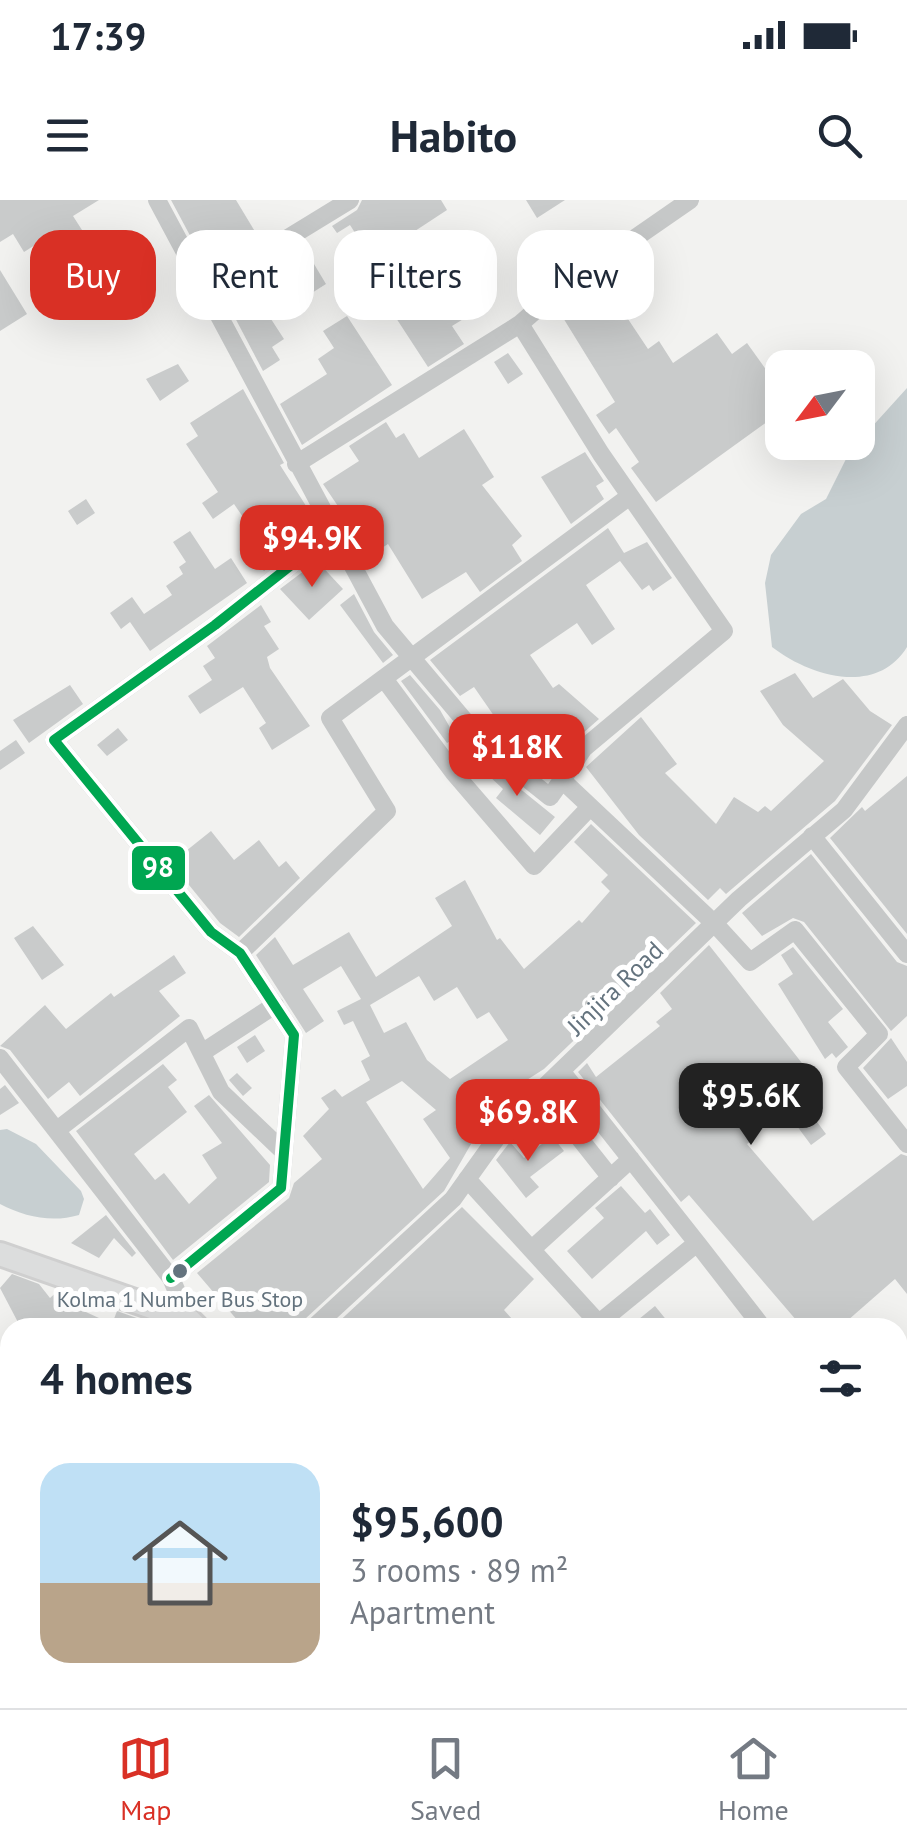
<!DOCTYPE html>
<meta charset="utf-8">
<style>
:root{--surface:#fff;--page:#f6f6f7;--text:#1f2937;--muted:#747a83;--line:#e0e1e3;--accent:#d93025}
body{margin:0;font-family:"PT Sans",sans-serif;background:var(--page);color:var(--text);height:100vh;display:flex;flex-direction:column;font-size:38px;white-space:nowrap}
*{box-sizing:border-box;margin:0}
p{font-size:32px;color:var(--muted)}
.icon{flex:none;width:55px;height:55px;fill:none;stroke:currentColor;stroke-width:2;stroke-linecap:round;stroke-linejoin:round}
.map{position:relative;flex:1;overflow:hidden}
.drawer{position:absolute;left:0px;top:1118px;width:908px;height:392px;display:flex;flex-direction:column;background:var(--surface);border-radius:30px 30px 0 0;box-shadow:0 10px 40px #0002}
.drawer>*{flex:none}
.top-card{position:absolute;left:30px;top:30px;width:848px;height:90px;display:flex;gap:20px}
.needle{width:65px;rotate:238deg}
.buttons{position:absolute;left:765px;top:150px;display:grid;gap:20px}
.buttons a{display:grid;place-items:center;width:110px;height:110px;border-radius:20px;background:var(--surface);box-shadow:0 10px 40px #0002;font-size:50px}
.price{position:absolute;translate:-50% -85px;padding:0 22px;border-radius:20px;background:var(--accent);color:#fff;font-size:32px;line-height:65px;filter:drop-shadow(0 2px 5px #0008)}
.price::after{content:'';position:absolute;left:50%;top:60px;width:30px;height:22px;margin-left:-15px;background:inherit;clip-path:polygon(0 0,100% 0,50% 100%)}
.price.on{background:#222;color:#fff}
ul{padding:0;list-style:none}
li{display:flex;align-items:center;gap:30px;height:250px;padding:0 40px}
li+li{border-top:2px solid var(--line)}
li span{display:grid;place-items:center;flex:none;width:280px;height:200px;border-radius:30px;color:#555}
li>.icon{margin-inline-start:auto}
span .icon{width:120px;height:120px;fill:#fffc;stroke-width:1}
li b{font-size:42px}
h2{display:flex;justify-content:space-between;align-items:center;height:120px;padding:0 40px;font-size:42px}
.pill{padding:0 35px;border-radius:30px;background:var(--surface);box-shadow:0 10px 40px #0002;font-size:35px;line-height:90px}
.pill.on{background:var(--accent);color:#fff}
.status{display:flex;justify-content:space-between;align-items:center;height:70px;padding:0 50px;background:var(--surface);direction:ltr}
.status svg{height:28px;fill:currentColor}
header{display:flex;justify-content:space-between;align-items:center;height:130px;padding:0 40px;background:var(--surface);font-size:45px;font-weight:700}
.tabs{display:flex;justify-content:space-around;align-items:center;height:140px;border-top:2px solid var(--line);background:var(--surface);font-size:28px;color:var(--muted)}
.tabs a{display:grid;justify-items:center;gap:5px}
.tabs .on{color:var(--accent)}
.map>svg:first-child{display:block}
</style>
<div class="status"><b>17:39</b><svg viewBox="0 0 49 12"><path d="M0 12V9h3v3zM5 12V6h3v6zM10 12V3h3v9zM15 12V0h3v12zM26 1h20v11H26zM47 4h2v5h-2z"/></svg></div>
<header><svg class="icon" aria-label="menu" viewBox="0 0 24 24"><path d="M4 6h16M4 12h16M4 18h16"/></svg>Habito<svg class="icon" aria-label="search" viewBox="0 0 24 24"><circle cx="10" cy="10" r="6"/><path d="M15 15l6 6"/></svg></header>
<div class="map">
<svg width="907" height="1508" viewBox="0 0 907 1508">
<rect width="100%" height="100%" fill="#f2f2f0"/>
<path fill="#c7cfd1" d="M907,188V447C877,496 811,477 772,447L765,383L771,355L801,314L826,299L850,251Z
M7,929L36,944L81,991L84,999L79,1015C52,1023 25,1017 0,1004V930Z"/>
<path fill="#c9cbcb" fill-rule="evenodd" d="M0,0H99L73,16L82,30L63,41L69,51L55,59L43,40L24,52L13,34L0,42Z
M171,0H236L260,40L209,71Z
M362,0H441L447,10L415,31L446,78L470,63L494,100L452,126L464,144L428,167L383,98L400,88L375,49L368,53L350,25L337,33L332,26L357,10Z
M526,0H565L537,18Z
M483,42L496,63L480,73L467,52Z
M302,44L326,84L271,119L284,139L272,147L280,160L263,171L222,93Z
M640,53L652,71L631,84L646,107L628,119L648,149L659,141L673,163L717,133L732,154L747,143L767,171L782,160V211L656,302L631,268L639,262L616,228L609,234L596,215L615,202L557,108Z
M0,70L27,114L0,131Z
M347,116L392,185L302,245L280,204L327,174L318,159L334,148L323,131Z
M508,153L523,174L508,184L494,162Z
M178,164L189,181L160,201L146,179Z
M243,189L284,263L280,265L308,309L279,328L292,348L264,371L244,349L258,339L234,304L213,319L202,303L218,292L186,244L198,236L190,223Z
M386,222L396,238L404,233L419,258L464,229L494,277L482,285L522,336L512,345L522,361L480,392L466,372L422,399L388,344L371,355L323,284L359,261L349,246Z
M585,252L604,281L596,286L604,299L571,324L541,277Z
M86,299L95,313L77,325L68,311Z
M608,328L624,353L647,342L672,378L653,391L649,385L642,390L620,361L586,385L615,429L592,445L577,423L530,455L553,488L559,484L599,519L574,541L547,579L493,535L501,526L474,487L460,496L430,460Z
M190,331L215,369L231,358L247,383L150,451L130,422L121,429L110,413L132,397L144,414L172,395L166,386L183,374L179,367L186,362L173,342Z
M317,361L343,389L309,420L280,389Z
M354,394L374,432L393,455L383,463L340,405Z
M261,405L271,422L264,426L279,449L267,457L270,468L310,526L272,550L259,528L266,523L243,487L200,514L188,496L212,480L203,466L215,458L207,446Z
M795,473L813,498L843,479L870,511L892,525L835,601L726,694L720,688L708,700L639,635L586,567L641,517L677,564L665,573L716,624L734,597L758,612L765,606L771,611L824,561L783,525L760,491Z
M410,475L440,510L456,538L447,543L401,481Z
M70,485L83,504L29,543L13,520Z
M118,528L128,540L107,556L97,545Z
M16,540L25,553L0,570V551Z
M476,553L555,617L540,635L496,598L503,589L471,559Z
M907,576V734L830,638L862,607L865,611Z
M591,624L696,723L544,869L497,899L444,991L305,1119L301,1128H244L197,1073L289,998L294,983L322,959L303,936L329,909L321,898L335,889L342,897L370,880L361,861L370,856L353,821L344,825L337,811L361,799L341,766L303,789L324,821L306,833L256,755L275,737L293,765L349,732L376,777L452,726L435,698L465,680L497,740L500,738L524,769L579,720L582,723L610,691L601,682L608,675L574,642ZM419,776L434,801L457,787L477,819L489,812L508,840L450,879L427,860L406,822L384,833L370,805ZM402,881L436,910L423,919L450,958L423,989L366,902Z
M211,631L234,660L259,640L279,667L286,661L300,678L239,737L220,723L171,663Z
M811,654L897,762L907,766V816L891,831L804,722L793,718L762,736L742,713Z
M33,726L64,765L42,780L14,738Z
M709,745L809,872L805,875L817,892L803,903L826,934L811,945L780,903L747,929L754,939L747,944L813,1021L901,954L907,956V1094L895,1079L839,1128H803L689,995L681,1002L578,872L587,863L596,877L660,826L656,822L672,809L660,793Z
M793,747L843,809L828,822L848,847L836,858L832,853L825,859L778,784L793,774L781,755Z
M174,755L186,773L159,791L180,816L80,896L69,882L48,899L10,850L0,846L45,805L66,829L111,793L114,797Z
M255,835L265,851L247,863L237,847Z
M891,838L907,862V886L888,899L863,868Z
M163,864L177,880L168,887L187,912L134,954L155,980L164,973L189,1004L217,978L202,955L222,943L194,906L209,895L270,965L269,982L173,1060L76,931Z
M237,873L252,888L243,896L229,880Z
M5,885L19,903L0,915V889Z
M552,936L564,951L530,977L539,987L526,998L496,960L510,942L524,958Z
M621,986L645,1013L650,1009L670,1035L657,1045L646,1031L592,1079L567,1051L604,1018L595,1008Z
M462,1007L534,1079L504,1110L520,1128H332Z
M106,1015L136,1053L132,1057L114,1038L99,1058L71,1043Z
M12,1074L39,1084L50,1098L59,1090L84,1099L75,1107L112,1124L117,1111L165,1128H21L0,1088Z
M655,1106L673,1128H628Z"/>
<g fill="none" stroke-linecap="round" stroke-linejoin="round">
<g stroke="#cfcfcf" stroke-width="28">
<path id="secondary" d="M0,1054L189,1120L197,1128
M505,1500L511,1508"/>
</g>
<path stroke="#c6c8c8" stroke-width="18" d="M157,0L385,426L486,546L550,597L562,580
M690,0L553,95L520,124L601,254L724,431L584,548L562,580L716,725L750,762L795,730L879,834L846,867L907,944
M203,90L350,0
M296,264L520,124
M385,480L454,573L534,666L590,607
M812,636L907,754
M240,753L387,611L330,518L630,296
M203,852L275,805
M0,858L171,1078L189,1120
M562,872L697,1043
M542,891L611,978
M57,930L189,828L221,892L284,952
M467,979L603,1128
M532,1049L631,959
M171,1078L281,988L294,835L240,753L211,732L54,540L215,425L333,332
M313,1128L453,999L508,922L739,699L844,610L907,525
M593,1128L697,1043L763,1128
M898,1155L903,1151L907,1156
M0,1377L10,1369"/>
<use href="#secondary" stroke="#dcdddd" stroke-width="22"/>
<g stroke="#fff" stroke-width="18">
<path id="bus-1" d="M171,1078L281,988L294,835L240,753L211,732L54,540L215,425L333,332"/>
</g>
<use href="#bus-1" stroke="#00a651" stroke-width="10"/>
</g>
<circle fill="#64737e" stroke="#fff" stroke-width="4" cx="180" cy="1071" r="9"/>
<g text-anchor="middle" stroke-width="10" stroke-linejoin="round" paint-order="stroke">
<g font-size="22" fill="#64737e" stroke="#fff">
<text x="180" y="1107">Kolma 1 Number Bus Stop</text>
</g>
<g font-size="25" fill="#64737e" stroke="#fff">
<text transform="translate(615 788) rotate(-44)" y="9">Jinjira Road</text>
</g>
</g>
<rect stroke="#fff" stroke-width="4" x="130" y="644" width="57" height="48" rx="10" fill="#00a651"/>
<g font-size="28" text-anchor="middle" font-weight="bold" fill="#fff">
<text x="158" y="677">98</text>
</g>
</svg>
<div class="buttons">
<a><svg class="needle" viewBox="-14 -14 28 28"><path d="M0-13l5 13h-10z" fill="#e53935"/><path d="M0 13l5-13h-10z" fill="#747a83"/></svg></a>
</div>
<b class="price" style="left:312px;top:390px">$94.9K</b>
<b class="price" style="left:517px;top:599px">$118K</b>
<b class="price on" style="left:751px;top:948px">$95.6K</b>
<b class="price" style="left:528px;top:964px">$69.8K</b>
<div class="top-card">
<a class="pill on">Buy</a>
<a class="pill">Rent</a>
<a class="pill">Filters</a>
<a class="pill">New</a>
</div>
<section class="drawer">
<h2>4 homes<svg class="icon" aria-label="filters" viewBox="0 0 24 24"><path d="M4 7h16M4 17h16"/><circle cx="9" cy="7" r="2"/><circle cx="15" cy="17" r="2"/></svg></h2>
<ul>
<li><span style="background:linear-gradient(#bfe0f5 60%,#b9a48a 0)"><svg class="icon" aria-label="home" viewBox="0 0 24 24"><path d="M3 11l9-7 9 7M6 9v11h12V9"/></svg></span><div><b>$95,600</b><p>3 rooms · 89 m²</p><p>Apartment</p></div></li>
</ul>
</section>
</div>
<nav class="tabs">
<a class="on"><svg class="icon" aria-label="map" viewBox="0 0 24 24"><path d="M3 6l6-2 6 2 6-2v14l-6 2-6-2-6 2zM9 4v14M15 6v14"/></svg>Map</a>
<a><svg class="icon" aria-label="saved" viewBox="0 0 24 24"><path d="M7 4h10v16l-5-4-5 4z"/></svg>Saved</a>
<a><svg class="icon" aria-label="home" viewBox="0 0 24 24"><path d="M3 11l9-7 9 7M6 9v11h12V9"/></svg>Home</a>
</nav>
